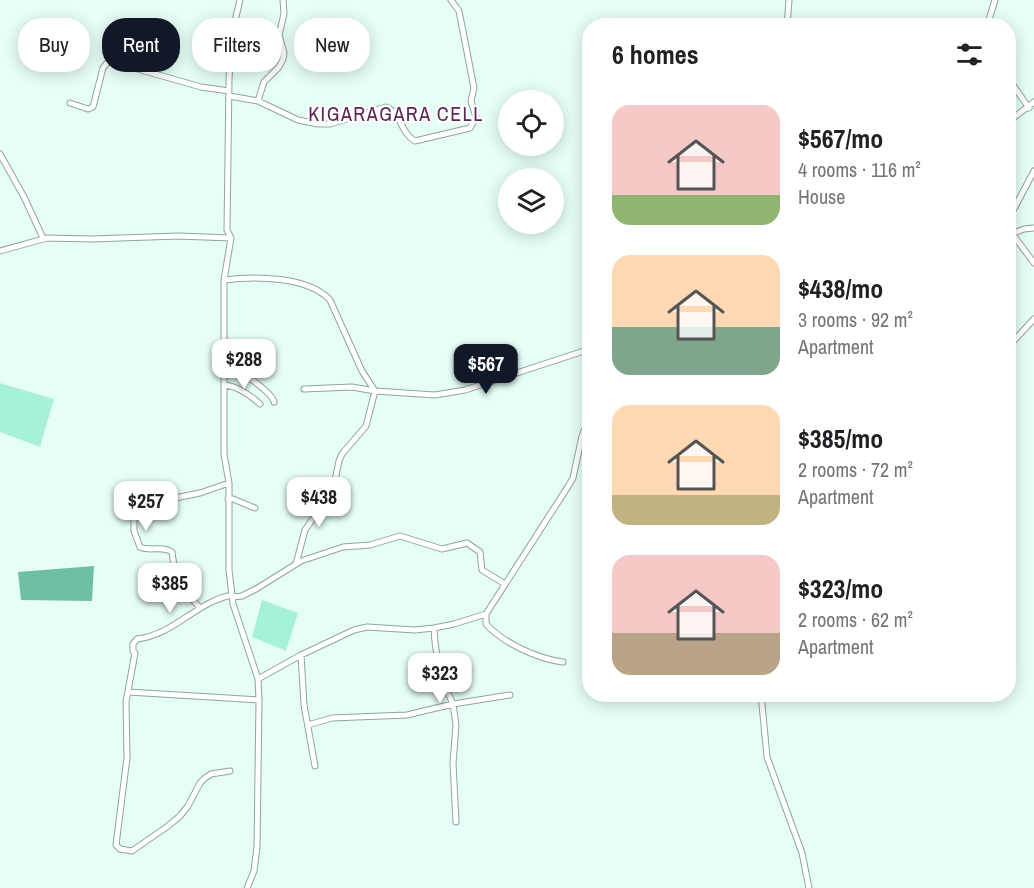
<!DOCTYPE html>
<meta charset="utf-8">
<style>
:root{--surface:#fff;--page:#f6f6f6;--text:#202124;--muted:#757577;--accent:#111827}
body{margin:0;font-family:"Archivo Narrow",sans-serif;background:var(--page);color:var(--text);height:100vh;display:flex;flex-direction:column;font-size:22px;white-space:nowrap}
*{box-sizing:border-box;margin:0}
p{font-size:20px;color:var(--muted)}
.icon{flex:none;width:33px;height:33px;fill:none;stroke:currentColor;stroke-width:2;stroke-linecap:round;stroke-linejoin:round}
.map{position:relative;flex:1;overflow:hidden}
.details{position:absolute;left:582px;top:18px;width:434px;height:684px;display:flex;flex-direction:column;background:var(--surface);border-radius:24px;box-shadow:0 3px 15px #0003}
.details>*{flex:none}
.banner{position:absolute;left:18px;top:18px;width:474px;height:54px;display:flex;gap:12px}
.tools{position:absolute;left:498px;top:90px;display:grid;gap:12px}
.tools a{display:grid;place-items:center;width:66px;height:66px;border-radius:50%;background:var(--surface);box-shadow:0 3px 15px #0003;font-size:30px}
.price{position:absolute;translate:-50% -51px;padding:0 14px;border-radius:12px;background:#fff;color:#222;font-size:20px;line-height:39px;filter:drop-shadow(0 2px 3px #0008)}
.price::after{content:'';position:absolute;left:50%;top:36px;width:18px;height:14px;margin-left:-9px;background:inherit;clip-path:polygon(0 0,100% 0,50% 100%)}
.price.active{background:var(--accent);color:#fff}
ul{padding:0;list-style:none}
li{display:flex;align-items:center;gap:18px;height:150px;padding:0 30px}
li span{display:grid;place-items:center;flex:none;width:168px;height:120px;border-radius:18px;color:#555}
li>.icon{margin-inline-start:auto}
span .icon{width:72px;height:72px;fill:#fffc;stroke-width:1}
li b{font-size:26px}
h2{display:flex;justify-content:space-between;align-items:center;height:72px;padding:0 30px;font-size:26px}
.chip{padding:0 21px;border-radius:24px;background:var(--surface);box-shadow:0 3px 15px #0003;font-size:21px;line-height:54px}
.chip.active{background:var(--accent);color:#fff}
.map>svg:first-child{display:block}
</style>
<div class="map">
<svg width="1034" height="888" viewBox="0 0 1034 888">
<rect width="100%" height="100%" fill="#e6fff6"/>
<path fill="#a8f1d9" d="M0,383L54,399L40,447L0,432Z
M262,600L298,613L286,651L252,637Z"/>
<path fill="#6dbfa6" d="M94,566L92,601L21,600L18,572Z"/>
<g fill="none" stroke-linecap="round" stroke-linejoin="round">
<g stroke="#8ea59d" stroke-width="7">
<path id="minor" d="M240,0L232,33L229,79L227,230L231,238L224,280V454L229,483V570L233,604L258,679L259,700L257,847L254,871L247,888
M787,26L789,0
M987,26L995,0
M1008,78L1029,108
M229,96L258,101L298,120L318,124H330L386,107C402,113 400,133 415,141L470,128L476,117L471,101L474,88L459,11L451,0
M258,101L264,82L279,67L283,59L284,53L279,35L284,14L283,0
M70,103L88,109L93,107L103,68L107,63L113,62L201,87L229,91
M1008,122L1034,102
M0,154L24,197L43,238
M1008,220L1034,171
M1008,228L1034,263
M1011,234L1024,229L1034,228
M0,251L47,238L92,239L178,236L231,238
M224,280C254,276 308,276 330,300L362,371L375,391L366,426L342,454L339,461L333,490L305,530L296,564
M1008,347L1034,319
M225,365C236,367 272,392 274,402
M224,385C238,386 250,395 260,404
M304,389L352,387L375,391L435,395L465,390L590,349
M228,499H233L255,508
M233,597L242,596L256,589L301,561L343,547L370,545L400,536L442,549L467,543L480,552L482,570L505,584
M199,607L176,581L172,552C162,545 151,552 140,547L134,531V516L140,505L200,493L229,483
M486,614V624C503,643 538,659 563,662
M434,628C435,656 441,679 453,704L510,695
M301,655L304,705L315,766
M258,679L301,655L354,630L367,627L415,630L434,628L454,624L486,614L569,485L573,478L582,436L590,416
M128,692L259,700
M761,694L767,757L802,853L809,888
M308,725L332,718L407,715L453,704L456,725L453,763L456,822
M230,771L211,774L205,778L200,783L188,806L180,816L168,826L132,851L120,849L116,845L127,758L126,702L135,653L133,651V644L137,639C174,635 196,602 232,595"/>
</g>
<use href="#minor" stroke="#fff" stroke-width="5"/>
</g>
<g text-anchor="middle" stroke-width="4.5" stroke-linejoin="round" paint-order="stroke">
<g font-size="20" letter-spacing="1.5" fill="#5c2754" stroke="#fff">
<text x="396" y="121">KIGARAGARA CELL</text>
</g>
</g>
</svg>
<div class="tools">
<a><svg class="icon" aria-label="locate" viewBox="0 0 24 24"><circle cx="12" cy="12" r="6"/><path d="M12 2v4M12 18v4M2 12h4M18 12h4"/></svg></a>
<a><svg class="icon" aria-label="layers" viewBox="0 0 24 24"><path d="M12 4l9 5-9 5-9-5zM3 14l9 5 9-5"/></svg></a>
</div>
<b class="price" style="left:244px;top:390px">$288</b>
<b class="price active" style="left:486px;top:395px">$567</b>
<b class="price" style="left:319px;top:528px">$438</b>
<b class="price" style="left:146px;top:532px">$257</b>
<b class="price" style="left:170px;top:614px">$385</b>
<b class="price" style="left:440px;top:704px">$323</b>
<div class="banner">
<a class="chip">Buy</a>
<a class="chip active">Rent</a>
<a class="chip">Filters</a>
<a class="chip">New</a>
</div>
<section class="details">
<h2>6 homes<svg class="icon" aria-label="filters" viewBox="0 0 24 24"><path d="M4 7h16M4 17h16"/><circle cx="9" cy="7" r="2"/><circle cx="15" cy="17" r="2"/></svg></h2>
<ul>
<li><span style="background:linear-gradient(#f6c9c9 75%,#8fb573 0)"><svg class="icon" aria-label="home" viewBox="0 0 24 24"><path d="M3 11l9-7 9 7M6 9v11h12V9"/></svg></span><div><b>$567/mo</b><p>4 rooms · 116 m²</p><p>House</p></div></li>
<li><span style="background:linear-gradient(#ffd9b3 60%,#7fa58c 0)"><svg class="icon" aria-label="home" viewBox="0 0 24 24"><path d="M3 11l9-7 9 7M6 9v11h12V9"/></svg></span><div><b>$438/mo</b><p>3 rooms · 92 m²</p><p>Apartment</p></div></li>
<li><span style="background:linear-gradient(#ffd9b3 75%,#c2b280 0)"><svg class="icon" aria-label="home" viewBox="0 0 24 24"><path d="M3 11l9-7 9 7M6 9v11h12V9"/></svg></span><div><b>$385/mo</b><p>2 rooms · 72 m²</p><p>Apartment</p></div></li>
<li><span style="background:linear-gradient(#f6c9c9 65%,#b9a48a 0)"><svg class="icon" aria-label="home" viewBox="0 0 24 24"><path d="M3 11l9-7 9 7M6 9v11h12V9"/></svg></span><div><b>$323/mo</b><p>2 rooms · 62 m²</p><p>Apartment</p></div></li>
</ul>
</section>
</div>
